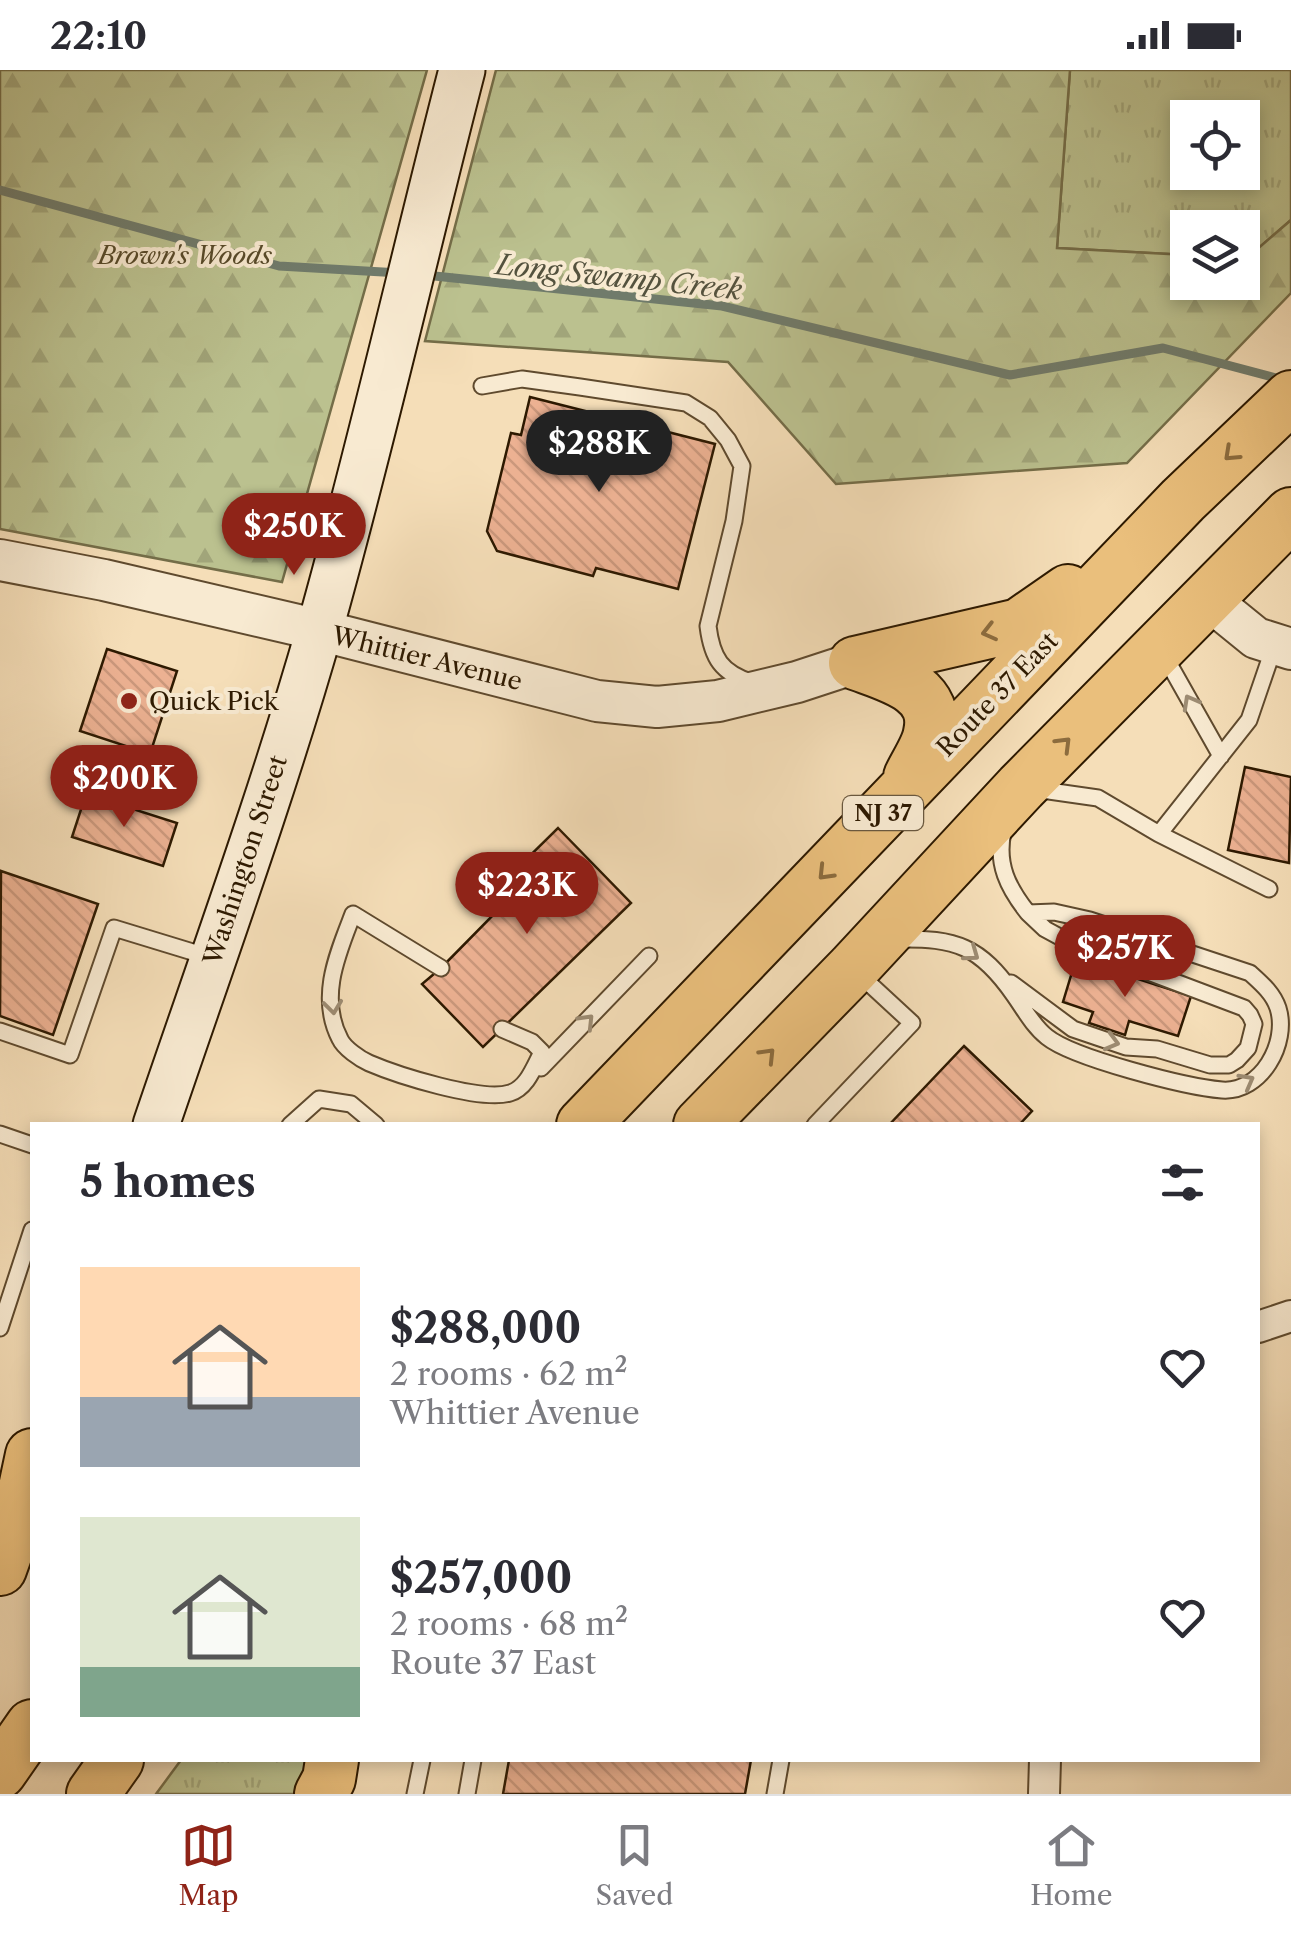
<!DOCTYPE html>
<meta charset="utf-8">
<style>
:root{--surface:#fff;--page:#f2f2f3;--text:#2b2b33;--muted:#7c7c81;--line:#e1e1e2;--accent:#8f2418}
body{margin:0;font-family:"Libre Caslon Text",serif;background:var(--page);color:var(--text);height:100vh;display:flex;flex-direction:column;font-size:38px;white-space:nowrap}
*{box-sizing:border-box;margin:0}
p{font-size:32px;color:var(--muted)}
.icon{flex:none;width:55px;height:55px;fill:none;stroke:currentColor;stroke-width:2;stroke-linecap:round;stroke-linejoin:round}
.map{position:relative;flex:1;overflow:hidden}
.panel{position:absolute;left:30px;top:1052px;width:1230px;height:640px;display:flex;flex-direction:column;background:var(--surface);border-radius:0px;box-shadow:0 5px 15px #0003}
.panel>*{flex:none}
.tools{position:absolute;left:1170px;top:30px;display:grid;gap:20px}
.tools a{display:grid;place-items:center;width:90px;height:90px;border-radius:0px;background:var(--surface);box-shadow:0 5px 15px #0003;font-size:50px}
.price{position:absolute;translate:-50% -85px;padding:0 22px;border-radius:35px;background:var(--accent);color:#fff;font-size:32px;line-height:65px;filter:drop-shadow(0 2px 5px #0008)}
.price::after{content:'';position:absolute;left:50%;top:60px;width:30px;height:22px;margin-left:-15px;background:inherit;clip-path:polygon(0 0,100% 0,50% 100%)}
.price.on{background:#222;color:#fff}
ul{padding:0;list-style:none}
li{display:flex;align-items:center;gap:30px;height:250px;padding:0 50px}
li span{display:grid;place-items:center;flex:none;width:280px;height:200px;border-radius:0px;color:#555}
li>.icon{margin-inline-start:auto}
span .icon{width:120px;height:120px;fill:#fffc;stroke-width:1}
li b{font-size:42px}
h2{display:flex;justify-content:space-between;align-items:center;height:120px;padding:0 50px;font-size:42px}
.status{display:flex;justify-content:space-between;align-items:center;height:70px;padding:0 50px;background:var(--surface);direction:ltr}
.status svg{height:28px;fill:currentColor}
.menu{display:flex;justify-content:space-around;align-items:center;height:140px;border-top:2px solid var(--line);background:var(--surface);font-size:28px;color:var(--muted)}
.menu a{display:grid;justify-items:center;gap:5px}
.menu .on{color:var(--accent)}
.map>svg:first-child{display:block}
</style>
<div class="status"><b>22:10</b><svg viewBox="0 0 49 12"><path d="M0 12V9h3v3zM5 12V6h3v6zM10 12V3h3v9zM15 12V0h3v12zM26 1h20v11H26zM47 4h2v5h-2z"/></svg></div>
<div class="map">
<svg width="1291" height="1724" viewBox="0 0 1291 1724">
<defs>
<pattern id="grass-tufts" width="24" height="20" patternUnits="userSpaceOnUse" patternTransform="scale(2.5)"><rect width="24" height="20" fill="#bbc18f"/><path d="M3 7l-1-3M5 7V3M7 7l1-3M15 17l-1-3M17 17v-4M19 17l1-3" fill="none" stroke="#a1a57a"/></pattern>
<pattern id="forest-firs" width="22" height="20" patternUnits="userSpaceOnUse" patternTransform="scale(2.5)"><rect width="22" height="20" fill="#bbc18f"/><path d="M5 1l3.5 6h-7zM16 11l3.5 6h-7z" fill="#a1a57a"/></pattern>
<pattern id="building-back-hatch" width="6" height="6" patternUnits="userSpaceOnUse" patternTransform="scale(2.5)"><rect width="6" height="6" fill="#ecb192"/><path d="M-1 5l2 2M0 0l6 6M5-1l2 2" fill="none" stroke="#cb987c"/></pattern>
</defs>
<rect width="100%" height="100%" fill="#f5deb8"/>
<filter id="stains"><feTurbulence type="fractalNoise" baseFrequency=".002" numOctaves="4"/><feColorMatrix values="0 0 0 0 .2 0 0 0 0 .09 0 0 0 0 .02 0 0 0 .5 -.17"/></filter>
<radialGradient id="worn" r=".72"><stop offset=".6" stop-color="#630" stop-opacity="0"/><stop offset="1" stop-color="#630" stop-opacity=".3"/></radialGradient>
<path fill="url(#grass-tufts)" stroke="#746d48" stroke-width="2.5" fill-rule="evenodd" d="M1070,0H1291V150L1247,188H1243L1242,158H1188L1187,185L1057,178ZM1188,48H1242V102H1188Z
M181,1690H308L295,1724H156Z"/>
<path fill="url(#forest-firs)" stroke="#746d48" stroke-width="2.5" d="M0,0H427L282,512L0,459Z
M496,0H1070L1057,178L1187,185L1188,212H1242L1243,188H1247L1291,150V223L1127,393L836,414L728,292L425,271Z"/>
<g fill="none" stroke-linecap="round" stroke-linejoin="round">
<path stroke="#707b6b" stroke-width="9" d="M0,120L279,196L400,203
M425,205L722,236L1010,305L1163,278L1284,310"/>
</g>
<path fill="url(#building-back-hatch)" stroke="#2d1900" stroke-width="2.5" d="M530,327L715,374L678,519L596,498L593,506L497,481L487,461L511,363L521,365Z
M107,579L177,601L150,684L80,661Z
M1245,697L1291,707L1289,793L1228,780Z
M86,724L177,753L163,796L72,767Z
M558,758L631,833L483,977L422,914L441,898L505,833L494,821Z
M1,801L98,834L53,965L0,946Z
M1076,889L1191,926L1178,966L1129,951L1125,965L1089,953L1093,942L1063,932Z
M964,976L1032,1041L1019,1055H889Z
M509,1690H751L745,1724H503Z"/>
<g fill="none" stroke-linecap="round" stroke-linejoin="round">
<g stroke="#5f4a2e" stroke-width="19">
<path id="service" d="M482,316L522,309L580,317L686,333L710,348L728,370L742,396L734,451L708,556C712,588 721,603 753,613
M1164,585L1221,686
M1035,719L1098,728L1159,764
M1269,819L1159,764L1249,650L1275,574
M898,869C956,868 980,876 1014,925C1024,939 1033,956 1047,967C1073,988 1186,1017 1222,1020C1261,1023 1289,973 1278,938C1273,923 1261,913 1250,903L1090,850L1054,842L1028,843C1008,818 996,794 1003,762
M441,898L353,844C338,883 318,927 340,969C344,978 360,989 369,993C397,1005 481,1032 510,1023C527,1018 534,997 542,982L532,972L502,959
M1011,913L1073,959L1126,977L1157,979L1210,995H1229L1237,990L1248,978L1254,954L1250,945L1244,938L1069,872L1045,859L1028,843
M0,961L70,985L114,858L209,887
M541,998L649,886
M290,1055L319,1029L351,1034L376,1055
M815,1055L912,953L860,905
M0,1064L32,1075
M0,1258L32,1160
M415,1724L422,1690
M467,1724L473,1690
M775,1724L781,1690"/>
</g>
<g stroke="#5f4a2e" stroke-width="34">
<path id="minor" d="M1258,1257L1291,1246
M1044,1724L1045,1690"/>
</g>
<g stroke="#5f4a2e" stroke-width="44">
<path id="tertiary" d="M0,490L104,510L319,560L597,631L657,637L718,631L797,612L855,593
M1208,529L1256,568L1291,579"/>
</g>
<g stroke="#2d1900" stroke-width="49">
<path id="secondary" d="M156,1055C212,890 272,726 320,558C372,373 414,186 462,0"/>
</g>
<g stroke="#2d1900" stroke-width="56">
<path id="trunk" d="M855,593L1019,555L1068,521
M855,593C886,605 940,617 930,663C928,677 916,694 910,707
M583,1055L1183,430L1291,327
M700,1055L853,898L1021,717L1291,444
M0,1499L19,1446L32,1385
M0,1702L32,1656
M93,1724L117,1690
M321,1724L329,1709L332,1690"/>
</g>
<use href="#service" stroke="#f8ead1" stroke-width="15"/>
<use href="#minor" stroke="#f8ead1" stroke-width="30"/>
<use href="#tertiary" stroke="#f8ead1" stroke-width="40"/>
<use href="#secondary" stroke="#f8ead1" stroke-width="45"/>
<use href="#trunk" stroke="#eabf7c" stroke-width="52"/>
</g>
<defs><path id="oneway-chevron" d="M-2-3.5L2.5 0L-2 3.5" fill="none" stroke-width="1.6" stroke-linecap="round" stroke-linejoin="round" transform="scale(2.5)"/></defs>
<g stroke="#8c6c3e">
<use href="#oneway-chevron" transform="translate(1231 384) rotate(137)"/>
<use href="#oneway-chevron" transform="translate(989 562) rotate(166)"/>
<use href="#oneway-chevron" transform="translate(1064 674) rotate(-45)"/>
<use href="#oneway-chevron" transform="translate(825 803) rotate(134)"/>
<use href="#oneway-chevron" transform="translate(768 985) rotate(-46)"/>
</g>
<g stroke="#9d8c73">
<use href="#oneway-chevron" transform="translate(1190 632) rotate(-119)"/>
<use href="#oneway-chevron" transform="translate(972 884) rotate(36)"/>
<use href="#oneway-chevron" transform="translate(333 937) rotate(83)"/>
<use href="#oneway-chevron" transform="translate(587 951) rotate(-46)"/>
<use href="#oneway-chevron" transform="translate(1112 972) rotate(15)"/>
<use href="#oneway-chevron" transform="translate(1247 1011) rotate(-29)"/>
</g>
<circle fill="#8f2418" stroke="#f8ead1" stroke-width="4" cx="129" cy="631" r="10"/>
<g text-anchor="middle" stroke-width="8" stroke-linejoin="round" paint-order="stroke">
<rect fill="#f8ead1" stroke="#6a583f" stroke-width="2.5" x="843" y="726" width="80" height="34" rx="8"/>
<g font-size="22" font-weight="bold" fill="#2d1900">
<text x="883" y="751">NJ 37</text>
</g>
<g font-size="25" font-style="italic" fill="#584b2b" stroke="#f8ead1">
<text x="185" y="194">Brown's Woods</text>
</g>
<g font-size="25" fill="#2d1900" stroke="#f8ead1">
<text transform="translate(427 588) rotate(14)" y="9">Whittier Avenue</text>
<text transform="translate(997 624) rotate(-46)" y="9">Route 37 East</text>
<text transform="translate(245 790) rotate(-72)" y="9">Washington Street</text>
</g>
<g font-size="25" fill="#2d1900" stroke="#f8ead1" text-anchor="start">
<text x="149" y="640">Quick Pick</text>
</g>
<g font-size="28" font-style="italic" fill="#54523e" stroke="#f8ead1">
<text transform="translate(619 207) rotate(6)" y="10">Long Swamp Creek</text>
</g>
</g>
<rect width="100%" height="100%" filter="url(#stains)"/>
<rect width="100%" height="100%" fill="url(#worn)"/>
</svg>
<div class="tools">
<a><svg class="icon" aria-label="locate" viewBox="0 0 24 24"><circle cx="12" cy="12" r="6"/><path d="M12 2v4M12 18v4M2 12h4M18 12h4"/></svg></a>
<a><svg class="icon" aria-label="layers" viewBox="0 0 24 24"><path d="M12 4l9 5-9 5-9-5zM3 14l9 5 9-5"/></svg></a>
</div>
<b class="price on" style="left:599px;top:425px">$288K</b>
<b class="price" style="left:294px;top:508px">$250K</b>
<b class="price" style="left:124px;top:760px">$200K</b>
<b class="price" style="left:527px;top:867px">$223K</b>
<b class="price" style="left:1125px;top:930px">$257K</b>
<section class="panel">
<h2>5 homes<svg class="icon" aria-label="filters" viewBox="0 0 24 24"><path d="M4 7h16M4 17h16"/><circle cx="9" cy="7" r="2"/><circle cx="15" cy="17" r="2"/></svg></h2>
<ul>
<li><span style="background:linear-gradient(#ffd9b3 65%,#9aa5b1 0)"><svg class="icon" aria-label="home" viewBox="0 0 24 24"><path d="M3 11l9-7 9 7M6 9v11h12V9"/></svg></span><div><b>$288,000</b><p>2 rooms · 62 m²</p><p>Whittier Avenue</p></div><svg class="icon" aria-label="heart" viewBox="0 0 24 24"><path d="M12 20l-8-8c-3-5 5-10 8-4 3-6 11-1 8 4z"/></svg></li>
<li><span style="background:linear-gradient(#dfe7d0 75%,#7fa58c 0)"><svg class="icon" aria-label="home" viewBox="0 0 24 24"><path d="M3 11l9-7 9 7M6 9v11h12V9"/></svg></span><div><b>$257,000</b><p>2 rooms · 68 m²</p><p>Route 37 East</p></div><svg class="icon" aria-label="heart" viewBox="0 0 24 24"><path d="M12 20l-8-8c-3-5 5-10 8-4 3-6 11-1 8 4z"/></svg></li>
</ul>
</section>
</div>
<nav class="menu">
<a class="on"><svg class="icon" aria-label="map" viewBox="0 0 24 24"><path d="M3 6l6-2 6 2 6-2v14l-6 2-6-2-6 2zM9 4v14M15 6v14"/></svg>Map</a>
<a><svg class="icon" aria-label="saved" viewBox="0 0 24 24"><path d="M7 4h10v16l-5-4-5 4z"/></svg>Saved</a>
<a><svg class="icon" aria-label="home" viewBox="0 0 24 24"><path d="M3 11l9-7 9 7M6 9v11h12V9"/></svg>Home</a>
</nav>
